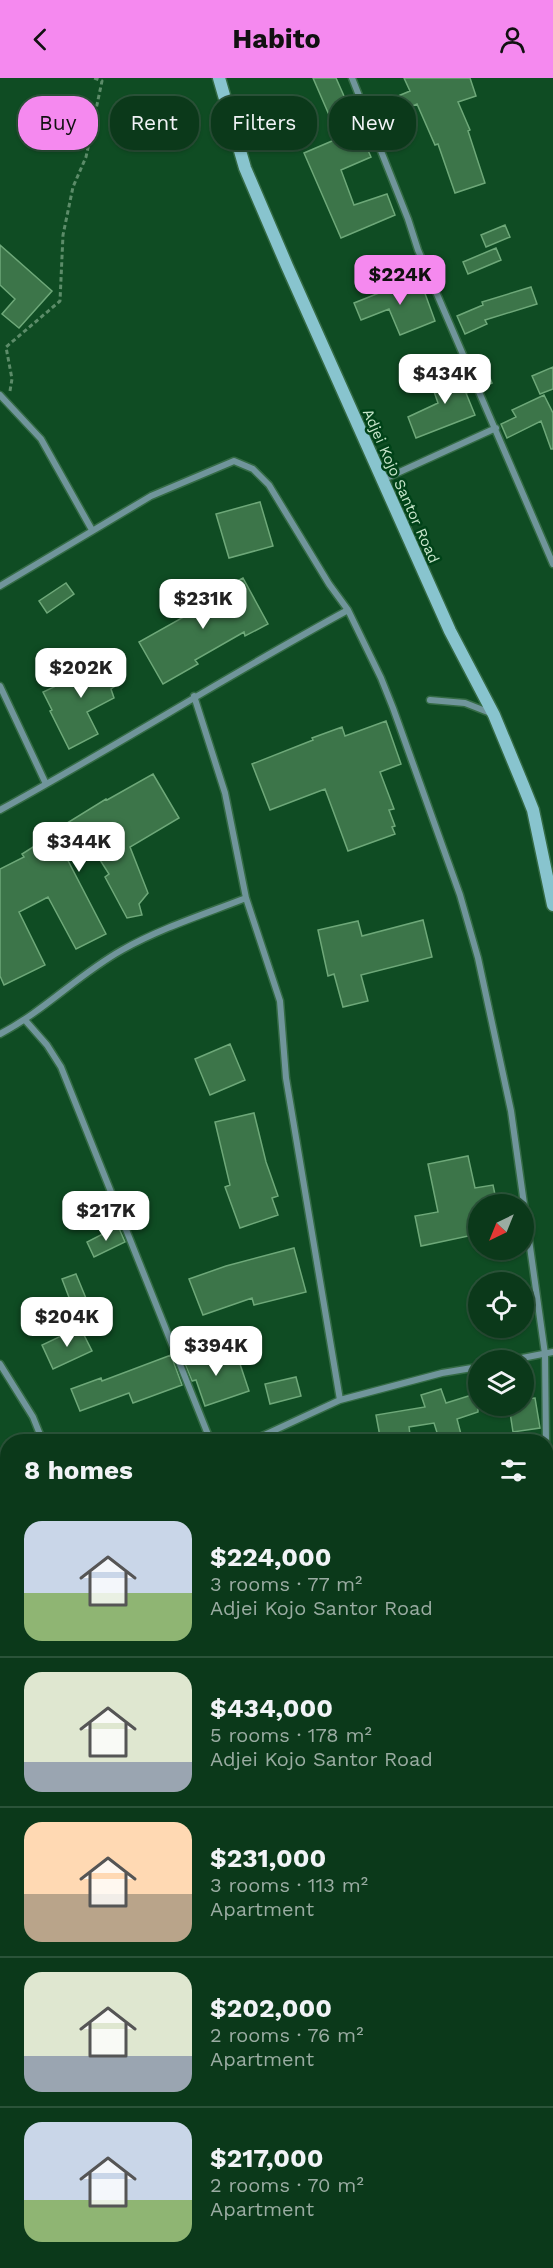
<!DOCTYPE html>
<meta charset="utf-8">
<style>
:root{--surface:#0b391a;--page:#194427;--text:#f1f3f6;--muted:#9aaca2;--line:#2b5339;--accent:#f589ef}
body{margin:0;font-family:"Work Sans",sans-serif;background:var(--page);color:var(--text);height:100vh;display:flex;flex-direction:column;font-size:22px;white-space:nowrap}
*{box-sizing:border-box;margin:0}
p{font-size:20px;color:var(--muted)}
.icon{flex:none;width:33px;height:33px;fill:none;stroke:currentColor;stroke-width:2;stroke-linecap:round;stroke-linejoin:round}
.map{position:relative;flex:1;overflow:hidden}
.panel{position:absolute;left:0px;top:1356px;width:554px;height:834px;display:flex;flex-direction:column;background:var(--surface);border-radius:24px 24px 0 0;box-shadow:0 2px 4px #0004,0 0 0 2px var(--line)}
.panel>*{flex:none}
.hud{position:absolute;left:18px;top:18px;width:518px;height:54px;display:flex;gap:12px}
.needle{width:39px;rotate:223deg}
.controls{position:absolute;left:468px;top:1116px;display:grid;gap:12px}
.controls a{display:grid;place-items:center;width:66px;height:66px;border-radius:50%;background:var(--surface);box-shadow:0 2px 4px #0004,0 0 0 2px var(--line);font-size:30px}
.price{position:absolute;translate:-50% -51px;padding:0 14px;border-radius:12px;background:#fff;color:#222;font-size:20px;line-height:39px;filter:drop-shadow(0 2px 3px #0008)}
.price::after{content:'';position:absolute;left:50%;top:36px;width:18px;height:14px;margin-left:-9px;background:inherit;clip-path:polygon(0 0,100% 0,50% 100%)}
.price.selected{background:var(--accent);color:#111}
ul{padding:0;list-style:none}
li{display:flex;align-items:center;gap:18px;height:150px;padding:0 24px}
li+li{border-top:2px solid var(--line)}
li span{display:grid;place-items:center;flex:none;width:168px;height:120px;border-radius:18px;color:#555}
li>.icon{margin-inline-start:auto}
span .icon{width:72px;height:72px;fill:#fffc;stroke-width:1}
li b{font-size:26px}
h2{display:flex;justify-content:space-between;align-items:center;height:72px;padding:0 24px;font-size:26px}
.chip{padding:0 21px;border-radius:24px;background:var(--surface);box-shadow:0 2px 4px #0004,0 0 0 2px var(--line);font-size:21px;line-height:54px}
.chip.selected{background:var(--accent);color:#111}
header{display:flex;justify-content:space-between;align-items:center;height:78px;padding:0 24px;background:var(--accent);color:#111;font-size:27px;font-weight:700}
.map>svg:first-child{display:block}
</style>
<header><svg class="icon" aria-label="back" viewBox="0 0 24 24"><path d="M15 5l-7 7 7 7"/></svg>Habito<svg class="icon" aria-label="person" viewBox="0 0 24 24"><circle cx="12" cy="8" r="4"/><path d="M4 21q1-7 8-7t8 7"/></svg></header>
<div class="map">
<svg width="553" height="2190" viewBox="0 0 553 2190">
<rect width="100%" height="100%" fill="#0f4c23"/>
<path fill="#3c7549" stroke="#6ea879" stroke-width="1.5" d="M313,0H336L371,79L341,92L354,127L387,116L395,137L341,160L304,75L339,60Z
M404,0H470L476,18L458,24L470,52L468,53L485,105L455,115L438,66L435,67L417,26L386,40L379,26L410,13Z
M505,147L510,159L486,169L481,157Z
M0,167L52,213L19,250L2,236L15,221L0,207Z
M496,170L501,182L468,196L463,184Z
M419,199L435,243L400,257L389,231L361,242L354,225Z
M531,209L537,226L485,242L487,246L465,256L457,238L483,227L482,224Z
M484,285L492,305L483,309L474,289Z
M553,289V311L540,316L532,298Z
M457,292L458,295L464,293L473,313L466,315L475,337L416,360L408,339L438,325L430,302Z
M544,317L553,335V371H551L541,343L507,360L501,346L516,339L512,332Z
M260,424L273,468L229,480L216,436Z
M243,500L268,546L245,558L244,554L195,582L198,586L163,606L139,564L189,536L184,528L210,513L212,516Z
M66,505L74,516L47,535L39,523Z
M107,576L121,604L111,611L114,620L87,634L98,656L69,671L50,633L52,632L43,614L54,609L51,605Z
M386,643L401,686L380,694L394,731L389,732L395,748L392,749L395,756L348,773L325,711L270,732L252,686L313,662L312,660L342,649L345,658Z
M153,696L179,740L130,769L148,815L139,826L142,837L127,840L105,799L109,796L95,774L92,776L83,759L62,771L106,856L76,871L48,819L19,834L45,887L4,907L0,898V791L24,779L22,776L60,752L59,750L106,721L107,722Z
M423,842L432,879L361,897L368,923L343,929L334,896L328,898L318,852L358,843L362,858Z
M230,966L245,1002L210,1017L195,981Z
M254,1035L266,1084L278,1118L272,1120L278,1137L240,1150L225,1109L230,1107L215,1044Z
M468,1078L475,1110L493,1107L497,1126H478V1156L421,1168L415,1138L438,1134L428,1086Z
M118,1148L125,1164L94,1179L87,1164Z
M294,1170L306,1214L254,1227L252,1220L203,1237L189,1201L226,1188Z
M76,1196L90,1230L75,1235L62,1201Z
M80,1249L92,1273L53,1291L42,1267Z
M210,1272L215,1284L237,1277L249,1313L205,1328L196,1302L192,1303L183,1281Z
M171,1277L182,1307L133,1325L129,1315L80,1333L71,1311L101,1300L102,1303Z
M296,1299L301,1318L270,1326L265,1306Z
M441,1311L446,1325L478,1315V1334L457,1341L463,1364H440L434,1345L409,1349L411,1364H381L376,1337L425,1329L421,1317Z
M535,1320L540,1350L513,1354L509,1328H524V1321Z"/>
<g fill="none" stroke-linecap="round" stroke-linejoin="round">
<g stroke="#346b45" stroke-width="8">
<path id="lane" d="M551,1535L553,1550
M546,2060L553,2059"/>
</g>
<g stroke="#346b45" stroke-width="9">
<path id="street" d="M352,0L408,141L418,172L553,486
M0,317L41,361L92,452
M382,402L496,350
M0,508L151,418L234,383L253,391L269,407L329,506L348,532L381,600L393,630L460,817L478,880L511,1033L545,1276L546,1364
M0,608L46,706
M194,618L225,715L246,820L280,923L286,1000L340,1322
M430,622L465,625L493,636
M0,732C117,668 230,596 348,532
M25,942L47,967L61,989L211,1364
M0,956C44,933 79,896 122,872C161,850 205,836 246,820
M512,1282L553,1274
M0,1286L33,1339L43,1364
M249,1364L340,1322L442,1295L478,1289
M546,1395L550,1448L546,1457
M0,1427L8,1424
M0,1653L8,1651
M0,1885L8,1882
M546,2130L553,2129
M0,2163L5,2190
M196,2182L197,2190
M399,2182L401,2190"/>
</g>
<g stroke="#346b45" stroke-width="15">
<path id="secondary" d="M219,0L245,90L287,188L450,553L494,637L523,707L533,732L553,827"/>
</g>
<path stroke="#5c8c69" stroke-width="3" stroke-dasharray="4.5 3" stroke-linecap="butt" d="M10,313L12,301L6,269L60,223L63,157L73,109L86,79L102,3L94,0"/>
<use href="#lane" stroke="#70959b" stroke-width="4.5"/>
<use href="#street" stroke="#70959b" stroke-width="6"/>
<use href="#secondary" stroke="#88c4ce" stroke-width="12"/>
</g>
<g text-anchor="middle" stroke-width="5" stroke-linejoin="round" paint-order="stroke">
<g font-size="15" fill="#c8e6cc" stroke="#004218">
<text transform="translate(401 408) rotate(66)" y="5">Adjei Kojo Santor Road</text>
</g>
</g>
</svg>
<div class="controls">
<a><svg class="needle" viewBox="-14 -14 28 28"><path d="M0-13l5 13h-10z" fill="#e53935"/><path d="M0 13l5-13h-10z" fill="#9aaca2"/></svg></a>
<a><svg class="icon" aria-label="locate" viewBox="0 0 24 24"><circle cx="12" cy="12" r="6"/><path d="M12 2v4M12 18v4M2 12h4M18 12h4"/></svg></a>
<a><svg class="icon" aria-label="layers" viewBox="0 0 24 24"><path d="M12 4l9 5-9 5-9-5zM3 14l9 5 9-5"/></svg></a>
</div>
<b class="price selected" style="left:400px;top:228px">$224K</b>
<b class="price" style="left:445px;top:327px">$434K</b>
<b class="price" style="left:203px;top:552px">$231K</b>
<b class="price" style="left:81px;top:621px">$202K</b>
<b class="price" style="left:79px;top:795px">$344K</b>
<b class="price" style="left:106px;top:1164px">$217K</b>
<b class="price" style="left:67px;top:1270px">$204K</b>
<b class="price" style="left:216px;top:1299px">$394K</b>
<div class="hud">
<a class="chip selected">Buy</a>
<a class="chip">Rent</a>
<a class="chip">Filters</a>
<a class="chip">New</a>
</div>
<section class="panel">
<h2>8 homes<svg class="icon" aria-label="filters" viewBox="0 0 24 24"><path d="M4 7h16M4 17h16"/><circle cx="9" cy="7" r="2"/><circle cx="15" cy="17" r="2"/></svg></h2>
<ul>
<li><span style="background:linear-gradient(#c9d6e8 60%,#8fb573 0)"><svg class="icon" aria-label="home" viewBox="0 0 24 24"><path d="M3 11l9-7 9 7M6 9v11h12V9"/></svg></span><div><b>$224,000</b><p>3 rooms · 77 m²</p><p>Adjei Kojo Santor Road</p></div></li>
<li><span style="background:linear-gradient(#dfe7d0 75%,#9aa5b1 0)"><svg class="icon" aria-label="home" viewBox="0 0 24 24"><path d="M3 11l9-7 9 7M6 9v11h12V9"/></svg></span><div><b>$434,000</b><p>5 rooms · 178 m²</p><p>Adjei Kojo Santor Road</p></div></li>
<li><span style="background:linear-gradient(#ffd9b3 60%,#b9a48a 0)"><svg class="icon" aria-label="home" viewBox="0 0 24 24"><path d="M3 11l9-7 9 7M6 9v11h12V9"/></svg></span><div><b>$231,000</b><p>3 rooms · 113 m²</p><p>Apartment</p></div></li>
<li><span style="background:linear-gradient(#dfe7d0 70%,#9aa5b1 0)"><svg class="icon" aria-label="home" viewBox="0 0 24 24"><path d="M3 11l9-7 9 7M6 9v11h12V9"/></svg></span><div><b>$202,000</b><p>2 rooms · 76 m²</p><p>Apartment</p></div></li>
<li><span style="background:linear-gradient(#c9d6e8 65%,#8fb573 0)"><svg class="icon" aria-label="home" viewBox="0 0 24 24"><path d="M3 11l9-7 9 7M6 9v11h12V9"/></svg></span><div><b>$217,000</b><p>2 rooms · 70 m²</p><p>Apartment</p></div></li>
</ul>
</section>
</div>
